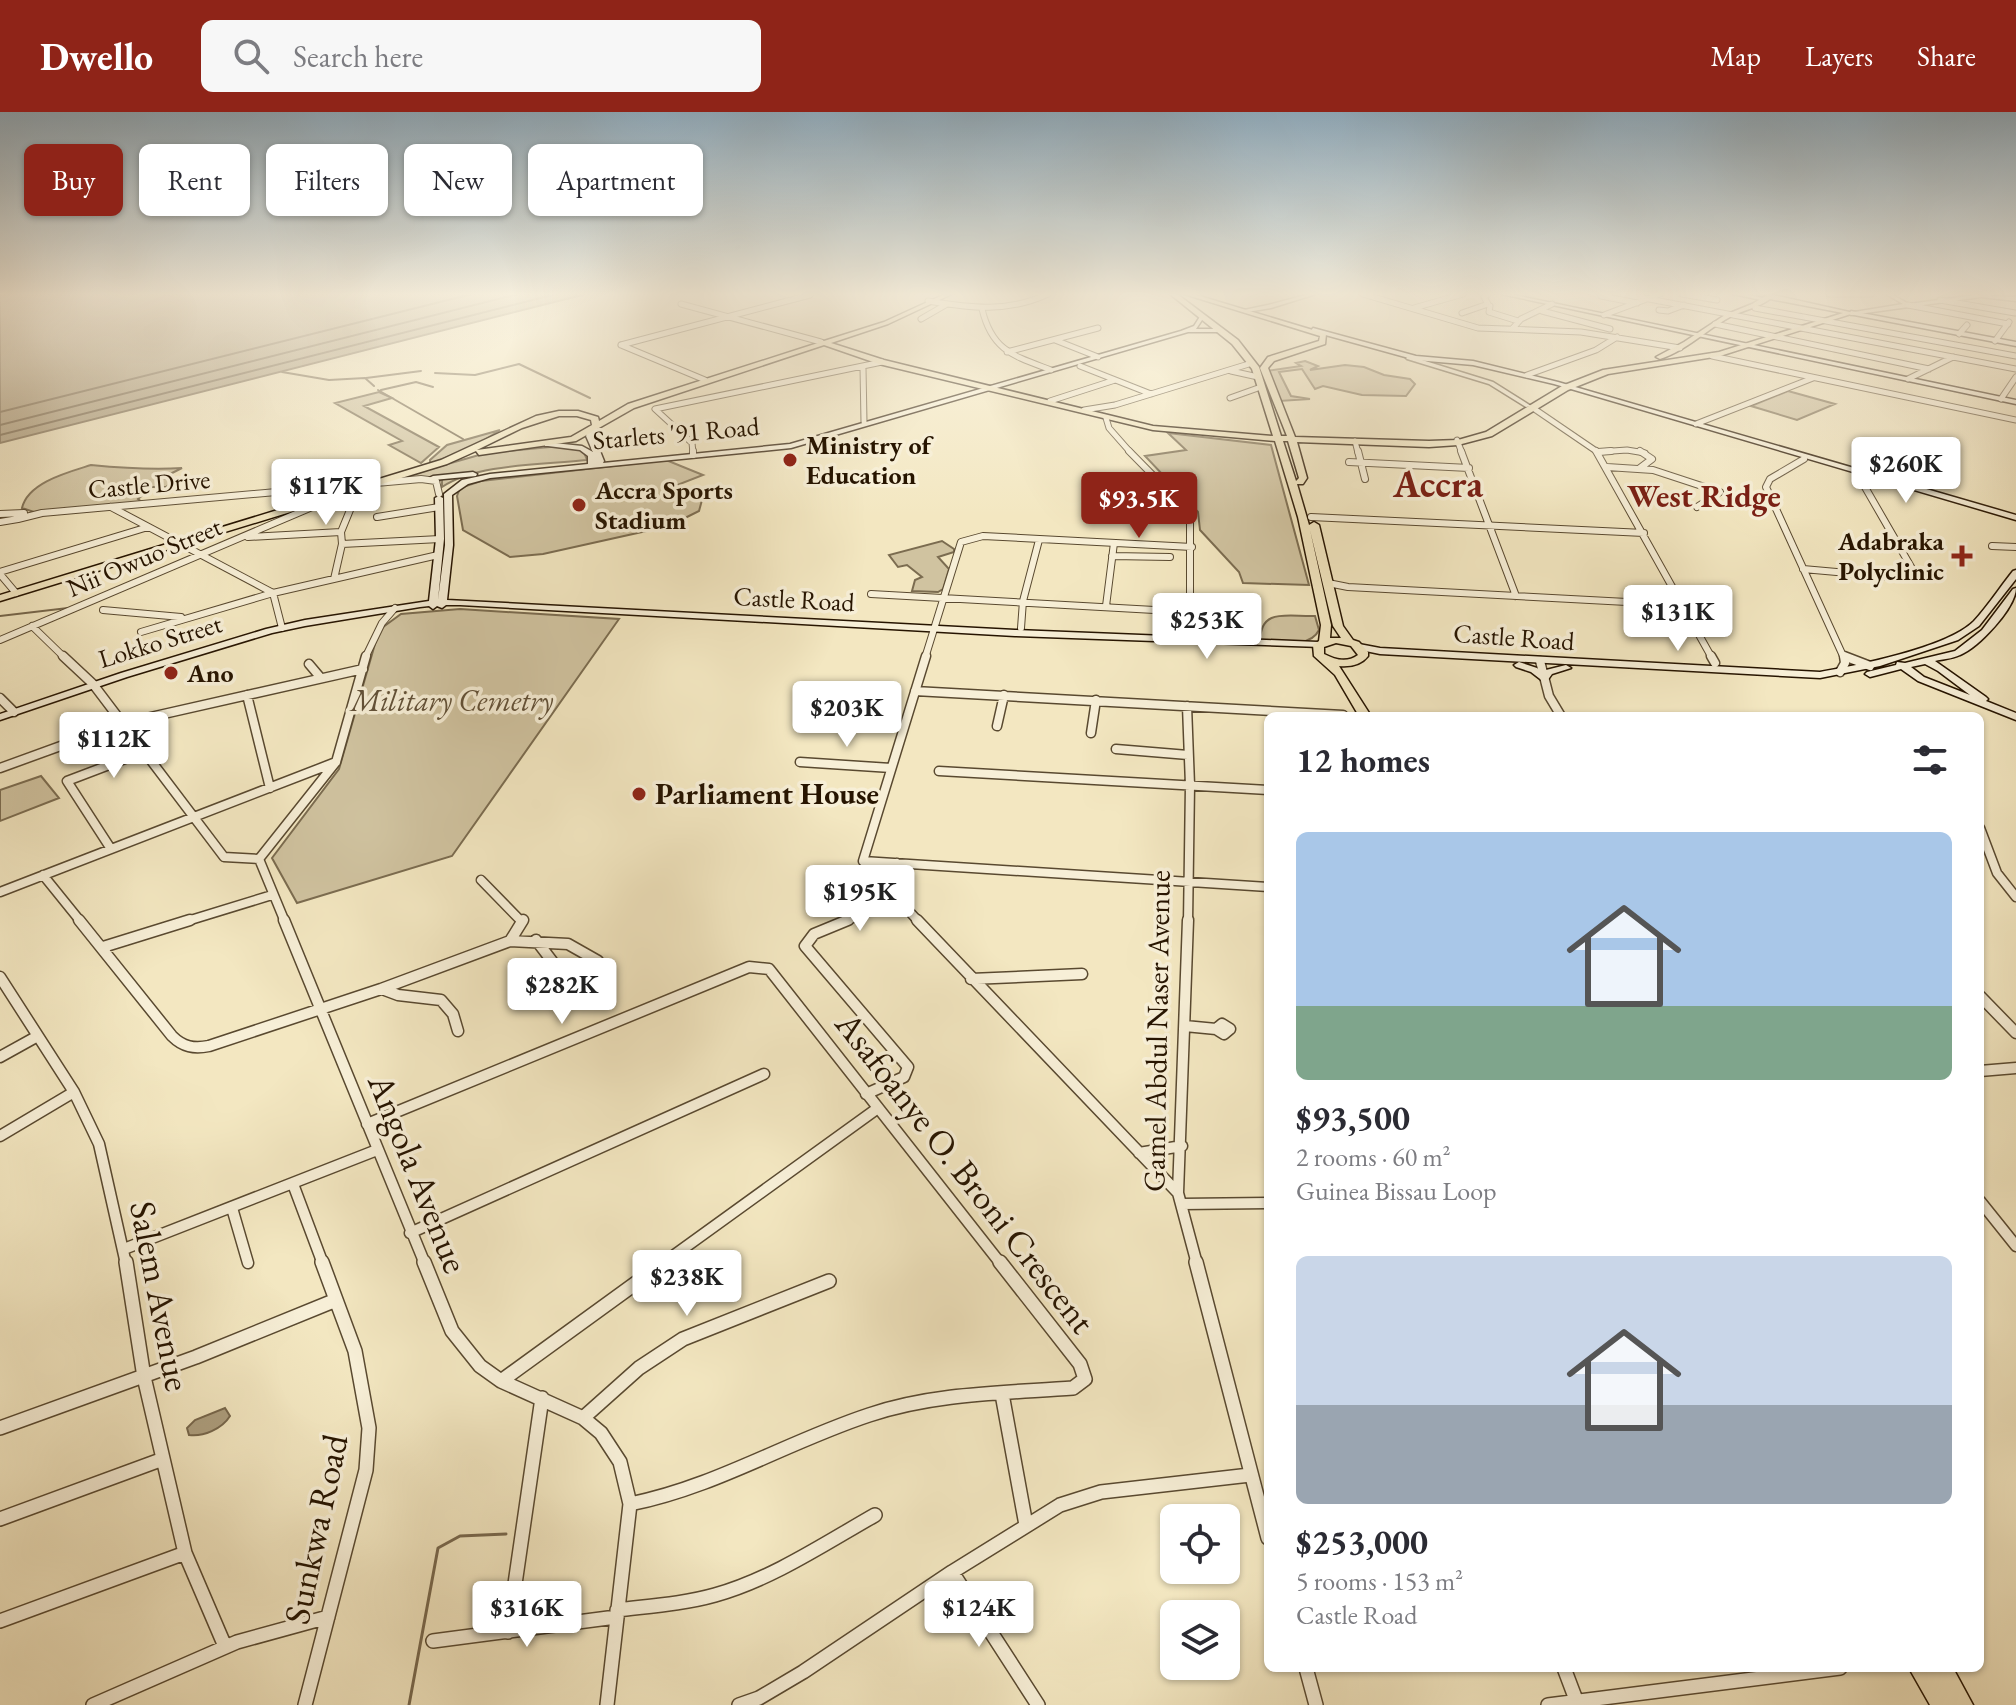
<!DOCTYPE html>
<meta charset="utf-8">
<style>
:root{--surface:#fff;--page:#f7f7f7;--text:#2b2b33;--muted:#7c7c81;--accent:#8f2418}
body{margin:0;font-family:"EB Garamond",serif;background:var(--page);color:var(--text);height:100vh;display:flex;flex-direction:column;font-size:30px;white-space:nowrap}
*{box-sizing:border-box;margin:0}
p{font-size:26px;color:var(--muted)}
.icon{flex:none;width:44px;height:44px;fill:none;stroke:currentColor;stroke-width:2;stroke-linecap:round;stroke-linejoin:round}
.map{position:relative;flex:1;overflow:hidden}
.panel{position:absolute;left:1264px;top:600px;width:720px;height:960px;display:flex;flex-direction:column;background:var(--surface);border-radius:12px;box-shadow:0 2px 6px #0004}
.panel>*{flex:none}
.hud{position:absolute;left:24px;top:32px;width:760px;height:72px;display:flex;gap:16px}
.buttons{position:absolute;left:1160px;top:1392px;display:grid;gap:16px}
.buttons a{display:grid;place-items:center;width:80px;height:80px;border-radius:12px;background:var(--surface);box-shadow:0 2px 6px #0004;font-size:40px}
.price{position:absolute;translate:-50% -68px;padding:0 18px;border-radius:8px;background:#fff;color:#222;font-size:26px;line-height:52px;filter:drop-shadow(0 2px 4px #0008)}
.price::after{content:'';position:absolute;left:50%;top:48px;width:24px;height:18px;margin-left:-12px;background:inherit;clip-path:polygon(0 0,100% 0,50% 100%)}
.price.active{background:var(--accent);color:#fff}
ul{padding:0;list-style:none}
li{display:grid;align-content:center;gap:16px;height:424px;padding:0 32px}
li span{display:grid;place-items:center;height:248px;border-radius:12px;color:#555}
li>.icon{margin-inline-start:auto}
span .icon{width:144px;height:144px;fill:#fffc;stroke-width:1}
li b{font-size:34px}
h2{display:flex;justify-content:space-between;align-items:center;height:96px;padding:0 32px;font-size:34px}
.pill{padding:0 28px;border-radius:12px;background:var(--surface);box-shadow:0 2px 6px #0004;font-size:28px;line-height:72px}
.pill.active{background:var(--accent);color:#fff}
header{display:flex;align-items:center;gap:48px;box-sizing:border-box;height:112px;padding:0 40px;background:var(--accent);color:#fff}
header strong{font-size:38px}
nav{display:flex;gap:44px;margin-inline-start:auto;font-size:28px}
.search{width:560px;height:72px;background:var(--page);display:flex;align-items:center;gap:20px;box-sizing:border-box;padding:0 28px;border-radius:12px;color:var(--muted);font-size:30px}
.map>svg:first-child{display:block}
</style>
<header>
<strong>Dwello</strong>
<div class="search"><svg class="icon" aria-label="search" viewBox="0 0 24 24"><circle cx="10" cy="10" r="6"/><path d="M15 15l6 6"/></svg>Search here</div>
<nav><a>Map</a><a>Layers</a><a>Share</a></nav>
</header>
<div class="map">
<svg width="2016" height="1593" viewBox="0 0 2016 1593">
<rect width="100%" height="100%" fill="#f3e7c1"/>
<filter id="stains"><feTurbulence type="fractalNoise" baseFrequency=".0025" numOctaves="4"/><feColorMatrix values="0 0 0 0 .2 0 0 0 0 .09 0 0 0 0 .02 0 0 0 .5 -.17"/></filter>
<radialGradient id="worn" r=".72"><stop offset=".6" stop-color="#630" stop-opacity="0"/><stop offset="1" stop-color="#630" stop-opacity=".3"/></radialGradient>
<path fill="#d0c3a0" stroke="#7b6c50" stroke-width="2" d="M1305,249L1318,254L1310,258L1345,253L1364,255L1384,263L1410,267L1415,272L1406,284L1362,283L1323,274L1315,277L1302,257L1279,260L1291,284L1310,287L1279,289L1266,259L1301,254L1296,251Z
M1788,279L1835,292L1797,308L1751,294Z
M379,280L392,286L364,294L439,335L421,351L389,333L402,329L335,291Z
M500,318L475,334L430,352V348L447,333Z
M1168,321L1271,333L1309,473L1243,471L1239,460L1200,418L1198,400L1145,344L1186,338Z
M561,334L583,338L587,348C544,353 478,351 442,375V369L435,366L388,369L486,341Z
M666,348L703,363L672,375L702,388L699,399L669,414L543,442L510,445L463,418L457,384L460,376L481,369Z
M91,353C122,356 153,358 182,356L162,366L177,367L166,375H152L138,387L143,391L34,400L22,396C28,370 69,360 91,353Z
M942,429L954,437V440L938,445L949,457L943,477L938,480L912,479L915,468L922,465L907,453L898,455L889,443Z
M460,497L619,507L452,744L297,791L272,746L339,657L379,518L401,502Z
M1315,504L1319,518C1310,537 1278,530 1260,530C1260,495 1288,505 1315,504Z
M41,664L59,686L0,709V678Z"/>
<path fill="#ad9f7f" stroke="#77674c" stroke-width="2" d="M0,182H586L0,331Z
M225,1296L230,1304C222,1317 203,1325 189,1323L187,1316L195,1308Z"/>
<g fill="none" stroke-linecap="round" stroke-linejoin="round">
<path stroke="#6a5a40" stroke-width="2" d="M0,300L472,182
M0,313L518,182
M0,323L556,182"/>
<path stroke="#77674c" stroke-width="2" d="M282,260L329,268L365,266L374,274
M435,261L475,263L519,252L590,286
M366,266L421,259
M378,278L463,327
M381,278L416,270L433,275
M0,504L68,496"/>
<path stroke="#77674c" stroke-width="3" d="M409,1593L438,1436L460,1424L506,1422"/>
<g stroke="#594930" stroke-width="7">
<path id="minor-far4" d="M1363,182L1478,216L1581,220L1680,236
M1603,182L1601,184L1637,191
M1623,182L2016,257
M1682,182L1717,188
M1829,182H1871
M1940,188L2015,201
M928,189C971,196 1007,201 1048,182
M681,192L821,230
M1908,193L2008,212
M1490,194L1489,200L1518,209
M1414,196L1463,182
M1755,196L2016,244
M982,197C992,239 1014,244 1051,258
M1659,198L1668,199L1684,193
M1542,199L1610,217
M1462,201L1488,192L1484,185L1488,182
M1604,203L1660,182
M921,207L947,192
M1715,212L1929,257
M1513,216L1521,207L1552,192
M1959,222L1967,213
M1055,228L1098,245
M1995,229L2009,210
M621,233L810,183L807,182
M621,233L705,268
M1007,240L1098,216
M1712,244L2016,308
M1080,254L1151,282
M863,256L864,310
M1231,259L1258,265
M1527,263L1596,238L1617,225
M1908,267L1953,245
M1230,286L1258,276
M2001,287L2016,265
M1050,289L1115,268
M1533,296L1599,341
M1084,298L1115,293L1252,251
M1106,306L1109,316L1131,341
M1696,312L1813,266
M1457,328L1462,341
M1355,329L1358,341
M1598,340L1627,338L1645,341
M693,341L692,331L655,297L882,250"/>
</g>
<g stroke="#594930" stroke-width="8">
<path id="minor-far3" d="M693,339V343
M1129,339L1190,401V528
M1358,339L1365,367
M1461,339L1516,484
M1596,339L1712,546
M1598,340L1611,339
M1804,347L1770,367L1766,375L1844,546
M1349,350L1469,356
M1607,355L1653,358L1720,380L1697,395
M1640,356L1652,347L1640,339
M111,395L273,481L282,516
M0,402L24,401L18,407L0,410
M377,405L439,395
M1311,405L1644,421
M18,407L42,401L421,367L436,369L439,382
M248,425L341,420
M342,432L440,427
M1992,434L2016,435
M1112,444L1170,445
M1803,457L1915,467L1914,460L1858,363
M0,460L148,415
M0,462L16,481
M334,467L342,432L341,420L359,376
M1328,471L1348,475L1683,493
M871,482L1190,500
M1106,494L1114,431
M103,498L181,505
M32,514L65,546
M1021,516L1023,489L1039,428
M141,520L273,481L438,443
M0,528L345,381
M1844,544L1848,546
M365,546L382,511L395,496
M925,546L961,430L983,424L1192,435"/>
</g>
<g stroke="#594930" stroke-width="11">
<path id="minor-far2" d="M63,544L93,572L224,745L259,747
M1711,544L1715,551
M1844,544L1870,554
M1540,549L1549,584L1561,604
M309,552L320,565
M1840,560L1845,551L1844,544
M915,579L1343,603
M247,583L270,676
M0,586L14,600
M1187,594L1190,673L1188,810
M997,614L1004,583
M1091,621L1096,588
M1116,637L1188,643
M800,650L891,656
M0,656L124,611L363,557
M939,659L1268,678
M1980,716L1997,761L2016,785
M111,737L67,669L146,639
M863,749L1268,775
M43,763L81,810
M481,768L522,810
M881,771L897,751
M0,780L336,650
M184,810L272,783
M285,810L259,747L336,650L366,544
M843,810L897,788
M919,810L863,749L926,544"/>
</g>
<g stroke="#594930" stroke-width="13">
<path id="minor-far1" d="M79,808L172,924C183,935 194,937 209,934L381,877L510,829L523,808
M284,808L425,1152
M848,808L814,822L805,834L908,955L904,965L866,982
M917,808L1178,1081
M1188,808L1178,1081L1197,1152
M536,828L552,849
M510,829L568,832L598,849
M103,835L190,808
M0,865L74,980L99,1032L126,1152
M971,867L1082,862
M382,877L398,883L441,888L453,902L458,919
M1980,884L2016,921
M1222,912L1230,917L1224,922L1216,917Z
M1185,914L1216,917
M0,945L36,925
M1980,959L2016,956
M367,1012L749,855L769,857L1001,1152
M0,1024L74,980
M1139,1041L1182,1034
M293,1072L323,1152
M1980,1089L2016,1134
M1182,1092L1268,1091
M232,1096L248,1151
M410,1121L764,962
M124,1137L377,1038
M662,1152L878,996"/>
</g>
<g stroke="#594930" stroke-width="16">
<path id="minor" d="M126,1150L144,1265L185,1441L224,1532
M424,1150L452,1219L480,1254L501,1269L583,1306L601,1321L620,1350L630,1392L607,1593
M1196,1150L1268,1426
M501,1269L665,1150
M1002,1282L1026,1413
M583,1306L639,1256L683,1227L829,1169
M0,1316L196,1245L336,1188
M630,1392C715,1375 787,1330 869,1303C934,1281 1005,1281 1073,1276L1085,1267L1080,1252L1000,1150
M0,1407L163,1347
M952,1460L1038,1593
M617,1498C650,1494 683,1492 715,1483C772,1467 824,1432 875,1403
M0,1509L185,1441
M508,1520L542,1286
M433,1529L616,1505
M1306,1556L1316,1593
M1564,1556L1578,1593
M93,1593L237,1530L328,1505
M305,1593L366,1358L369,1316L355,1239L322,1150
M739,1593L759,1586L803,1560L952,1460L1060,1393L1101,1380L1250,1363
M1548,1593L1840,1556"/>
</g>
<g stroke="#594930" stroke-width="3">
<path id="tertiary" d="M1309,182H1316L1271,196L1247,200L1244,198L1268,193Z
M1886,182H1891L1909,192L1983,182H1995L1990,184L2016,185V189L1981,185L1851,203L1848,201L1903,192Z
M1409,244L1493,270L1531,294L1526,295L1489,272L1407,247L1406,246Z"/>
</g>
<g stroke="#261400" stroke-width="3">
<path id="secondary" d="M1501,182H1510L2016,288V292Z
M1733,182H1744L1769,187L1766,189Z
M1851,199L2016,230V234L1849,202Z
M1201,203L1204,205L1196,217H1221L1223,220H1188L791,336L490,366L468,372L452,383L453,433L447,488L1015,518L1318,530L1323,533L1321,535L1015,524L460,493H446L442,496L437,494L433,497L429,494L420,495L305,514L272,521L127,565L0,608V602L121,561L266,517L305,508L429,489L436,427L435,386L439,384L443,386L444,427L438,488L445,433L444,382L462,368L490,362L588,352V344L580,338L548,334H545V330L582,334L593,340L586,324L589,318H593L594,324L604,349L603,351L790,332L1181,219L1194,214Z
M1313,216L1416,244L1473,249L1558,270L2016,403V408L1554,272L1473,253L1416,248L1311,219Z
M473,360L477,362L476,364L433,368L429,366L433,364Z
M2016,458V467L1979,514L1958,528L1880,554L1820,566L1380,542L1356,537L1354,535L1359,532L1380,536L1820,560C1858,553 1947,536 1974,509C1988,494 2000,475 2013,459Z
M2016,476C2016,496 1978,536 1960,543C1952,547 1943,547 1935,549L1986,585L1988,587L1986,589L2016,601V608L1918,569L1901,557L1870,565L1865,562L1867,560L1896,553L1897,550L1905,551L1955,539L1982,518L2013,477ZM1925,552L1938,559L1970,583L1924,565L1911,555Z
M1519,550L1537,556L1543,561L1546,558L1566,553L1571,556L1552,562L1547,569L1544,570L1531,560L1516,555L1514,553Z"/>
</g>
<g stroke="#261400" stroke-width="3">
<path id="primary" d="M945,182H952L888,212L831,231L884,248L1153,314L1273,324L1252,257L1232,232L1170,182H1177L1238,228L1259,255L1281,324H1287L1260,256L1268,245L1319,229L1320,224L1184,182H1193L1326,222L1325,232L1274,249L1268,256L1295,325L1429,329L1458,328L1486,320L1562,274L1603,258L1719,240L1843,201L1770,187C1758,196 1743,198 1730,205C1706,218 1687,238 1660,247L1656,245L1684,230L1725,203L1752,192L1769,182L1854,201L1720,244L1608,262L1568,278L1492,324L1458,333L1429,335L1297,330L1307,366L1303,372H1297L1309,413L1314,410L1319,413L1343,514L1353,528L1359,530L1368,540V544C1361,553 1350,555 1339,554L1371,604H1359L1335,563L1314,544L1313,533L1319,529L1321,513L1298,405L1275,329L1153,318L879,252L824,233L634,296L576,329L479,343L476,339L447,352L0,489V483L441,348L536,304L559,299H578L598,305L599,309L628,292L818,231V228L824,229L884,210ZM559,304H577L591,308L592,313L571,325L477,338L522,316ZM1283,329H1288L1299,366L1296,369ZM1310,418L1333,514L1341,526H1330L1331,513ZM1336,531L1351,534L1358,543C1347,551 1336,548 1324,542V535Z
M1909,1556H1953L1973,1593H1930Z"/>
</g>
<use href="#minor-far4" stroke="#f7efd7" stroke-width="5"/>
<use href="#minor-far3" stroke="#f7efd7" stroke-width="6"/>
<use href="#minor-far2" stroke="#f7efd7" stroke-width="8"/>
<use href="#minor-far1" stroke="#f7efd7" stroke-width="10"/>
<use href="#minor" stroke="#f7efd7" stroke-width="13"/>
<use href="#tertiary" fill="#f7efd7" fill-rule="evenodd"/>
<use href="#secondary" fill="#f7efd7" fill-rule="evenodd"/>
<use href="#primary" fill="#f3e7c1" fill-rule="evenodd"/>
</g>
<linearGradient id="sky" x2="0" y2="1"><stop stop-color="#90acbe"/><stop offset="0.45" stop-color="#faf4e3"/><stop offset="1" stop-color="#faf4e3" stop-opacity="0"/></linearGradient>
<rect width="2016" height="405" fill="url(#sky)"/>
<g fill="#8f2418" stroke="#f7efd7" stroke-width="3">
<circle cx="790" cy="348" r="8"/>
<circle cx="579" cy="393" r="8"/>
<path d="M1958 432h8v8h8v8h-8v8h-8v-8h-8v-8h8z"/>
<circle cx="171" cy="561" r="8"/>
<circle cx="639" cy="682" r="8"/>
</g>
<g text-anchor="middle" stroke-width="7" stroke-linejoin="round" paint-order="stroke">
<g font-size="26" fill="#261400" stroke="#f7efd7">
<text transform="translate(676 321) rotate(-5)" y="9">Starlets '91 Road</text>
<text transform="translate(149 372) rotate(-5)" y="9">Castle Drive</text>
<text transform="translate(144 445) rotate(-23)" y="9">Nii Owuo Street</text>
<text transform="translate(794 487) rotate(3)" y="9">Castle Road</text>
<text transform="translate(1514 525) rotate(4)" y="9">Castle Road</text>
<text transform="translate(160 529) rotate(-17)" y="9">Lokko Street</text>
</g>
<g font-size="26" font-weight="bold" fill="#261400" stroke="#f7efd7" text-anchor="start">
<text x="806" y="342">Ministry of<tspan x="806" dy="30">Education</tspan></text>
<text x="595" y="387">Accra Sports<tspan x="595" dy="30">Stadium</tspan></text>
<text x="1944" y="438" text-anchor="end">Adabraka<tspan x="1944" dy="30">Polyclinic</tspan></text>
<text x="187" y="570">Ano</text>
</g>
<g font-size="30" font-style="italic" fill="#625138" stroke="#f7efd7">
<text x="452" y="599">Military Cemetry</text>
</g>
<g font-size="30" font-weight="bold" fill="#261400" stroke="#f7efd7" text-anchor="start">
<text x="655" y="692">Parliament House</text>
</g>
<g font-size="30" fill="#261400" stroke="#f7efd7">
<text transform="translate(1157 919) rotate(-89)" y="10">Gamel Abdul Naser Avenue</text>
</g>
<g font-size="32" font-weight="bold" fill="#7a1f14" stroke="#f7efd7">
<text x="1704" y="395">West Ridge</text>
</g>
<g font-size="36" fill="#261400" stroke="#f7efd7">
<text transform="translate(966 1060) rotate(52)" y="13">Asafoanye O. Broni Crescent</text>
<text transform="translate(419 1061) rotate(68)" y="13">Angola Avenue</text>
<text transform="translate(161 1184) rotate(79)" y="13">Salem Avenue</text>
<text transform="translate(315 1417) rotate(-78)" y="13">Sunkwa Road</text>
</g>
<g font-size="38" font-weight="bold" fill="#7a1f14" stroke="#f7efd7">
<text x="1438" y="385">Accra</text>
</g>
</g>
<rect width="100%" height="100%" filter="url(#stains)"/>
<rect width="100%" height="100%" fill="url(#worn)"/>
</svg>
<div class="buttons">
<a><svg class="icon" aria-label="locate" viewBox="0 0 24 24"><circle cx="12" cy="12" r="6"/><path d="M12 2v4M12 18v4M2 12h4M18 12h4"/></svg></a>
<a><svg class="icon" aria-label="layers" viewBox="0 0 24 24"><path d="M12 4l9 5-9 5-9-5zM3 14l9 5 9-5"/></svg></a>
</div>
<b class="price" style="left:1906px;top:393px">$260K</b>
<b class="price" style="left:326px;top:415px">$117K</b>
<b class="price active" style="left:1139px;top:428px">$93.5K</b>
<b class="price" style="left:1678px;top:541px">$131K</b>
<b class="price" style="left:1207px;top:549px">$253K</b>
<b class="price" style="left:847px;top:637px">$203K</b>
<b class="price" style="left:114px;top:668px">$112K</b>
<b class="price" style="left:860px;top:821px">$195K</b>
<b class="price" style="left:562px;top:914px">$282K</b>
<b class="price" style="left:687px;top:1206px">$238K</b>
<b class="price" style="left:527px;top:1537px">$316K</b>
<b class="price" style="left:979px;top:1537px">$124K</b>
<div class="hud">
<a class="pill active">Buy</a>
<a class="pill">Rent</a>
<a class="pill">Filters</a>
<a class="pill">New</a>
<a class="pill">Apartment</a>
</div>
<section class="panel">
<h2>12 homes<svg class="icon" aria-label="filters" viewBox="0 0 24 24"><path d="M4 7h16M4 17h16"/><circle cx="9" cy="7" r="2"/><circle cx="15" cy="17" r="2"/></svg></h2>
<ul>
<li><span style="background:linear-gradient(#a9c7e8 70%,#7fa58c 0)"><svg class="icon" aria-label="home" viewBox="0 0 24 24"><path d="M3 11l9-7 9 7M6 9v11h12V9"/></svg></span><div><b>$93,500</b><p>2 rooms · 60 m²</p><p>Guinea Bissau Loop</p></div></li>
<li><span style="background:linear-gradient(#c9d6e8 60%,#9aa5b1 0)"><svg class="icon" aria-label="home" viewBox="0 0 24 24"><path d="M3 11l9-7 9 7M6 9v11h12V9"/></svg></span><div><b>$253,000</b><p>5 rooms · 153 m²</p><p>Castle Road</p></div></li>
</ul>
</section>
</div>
